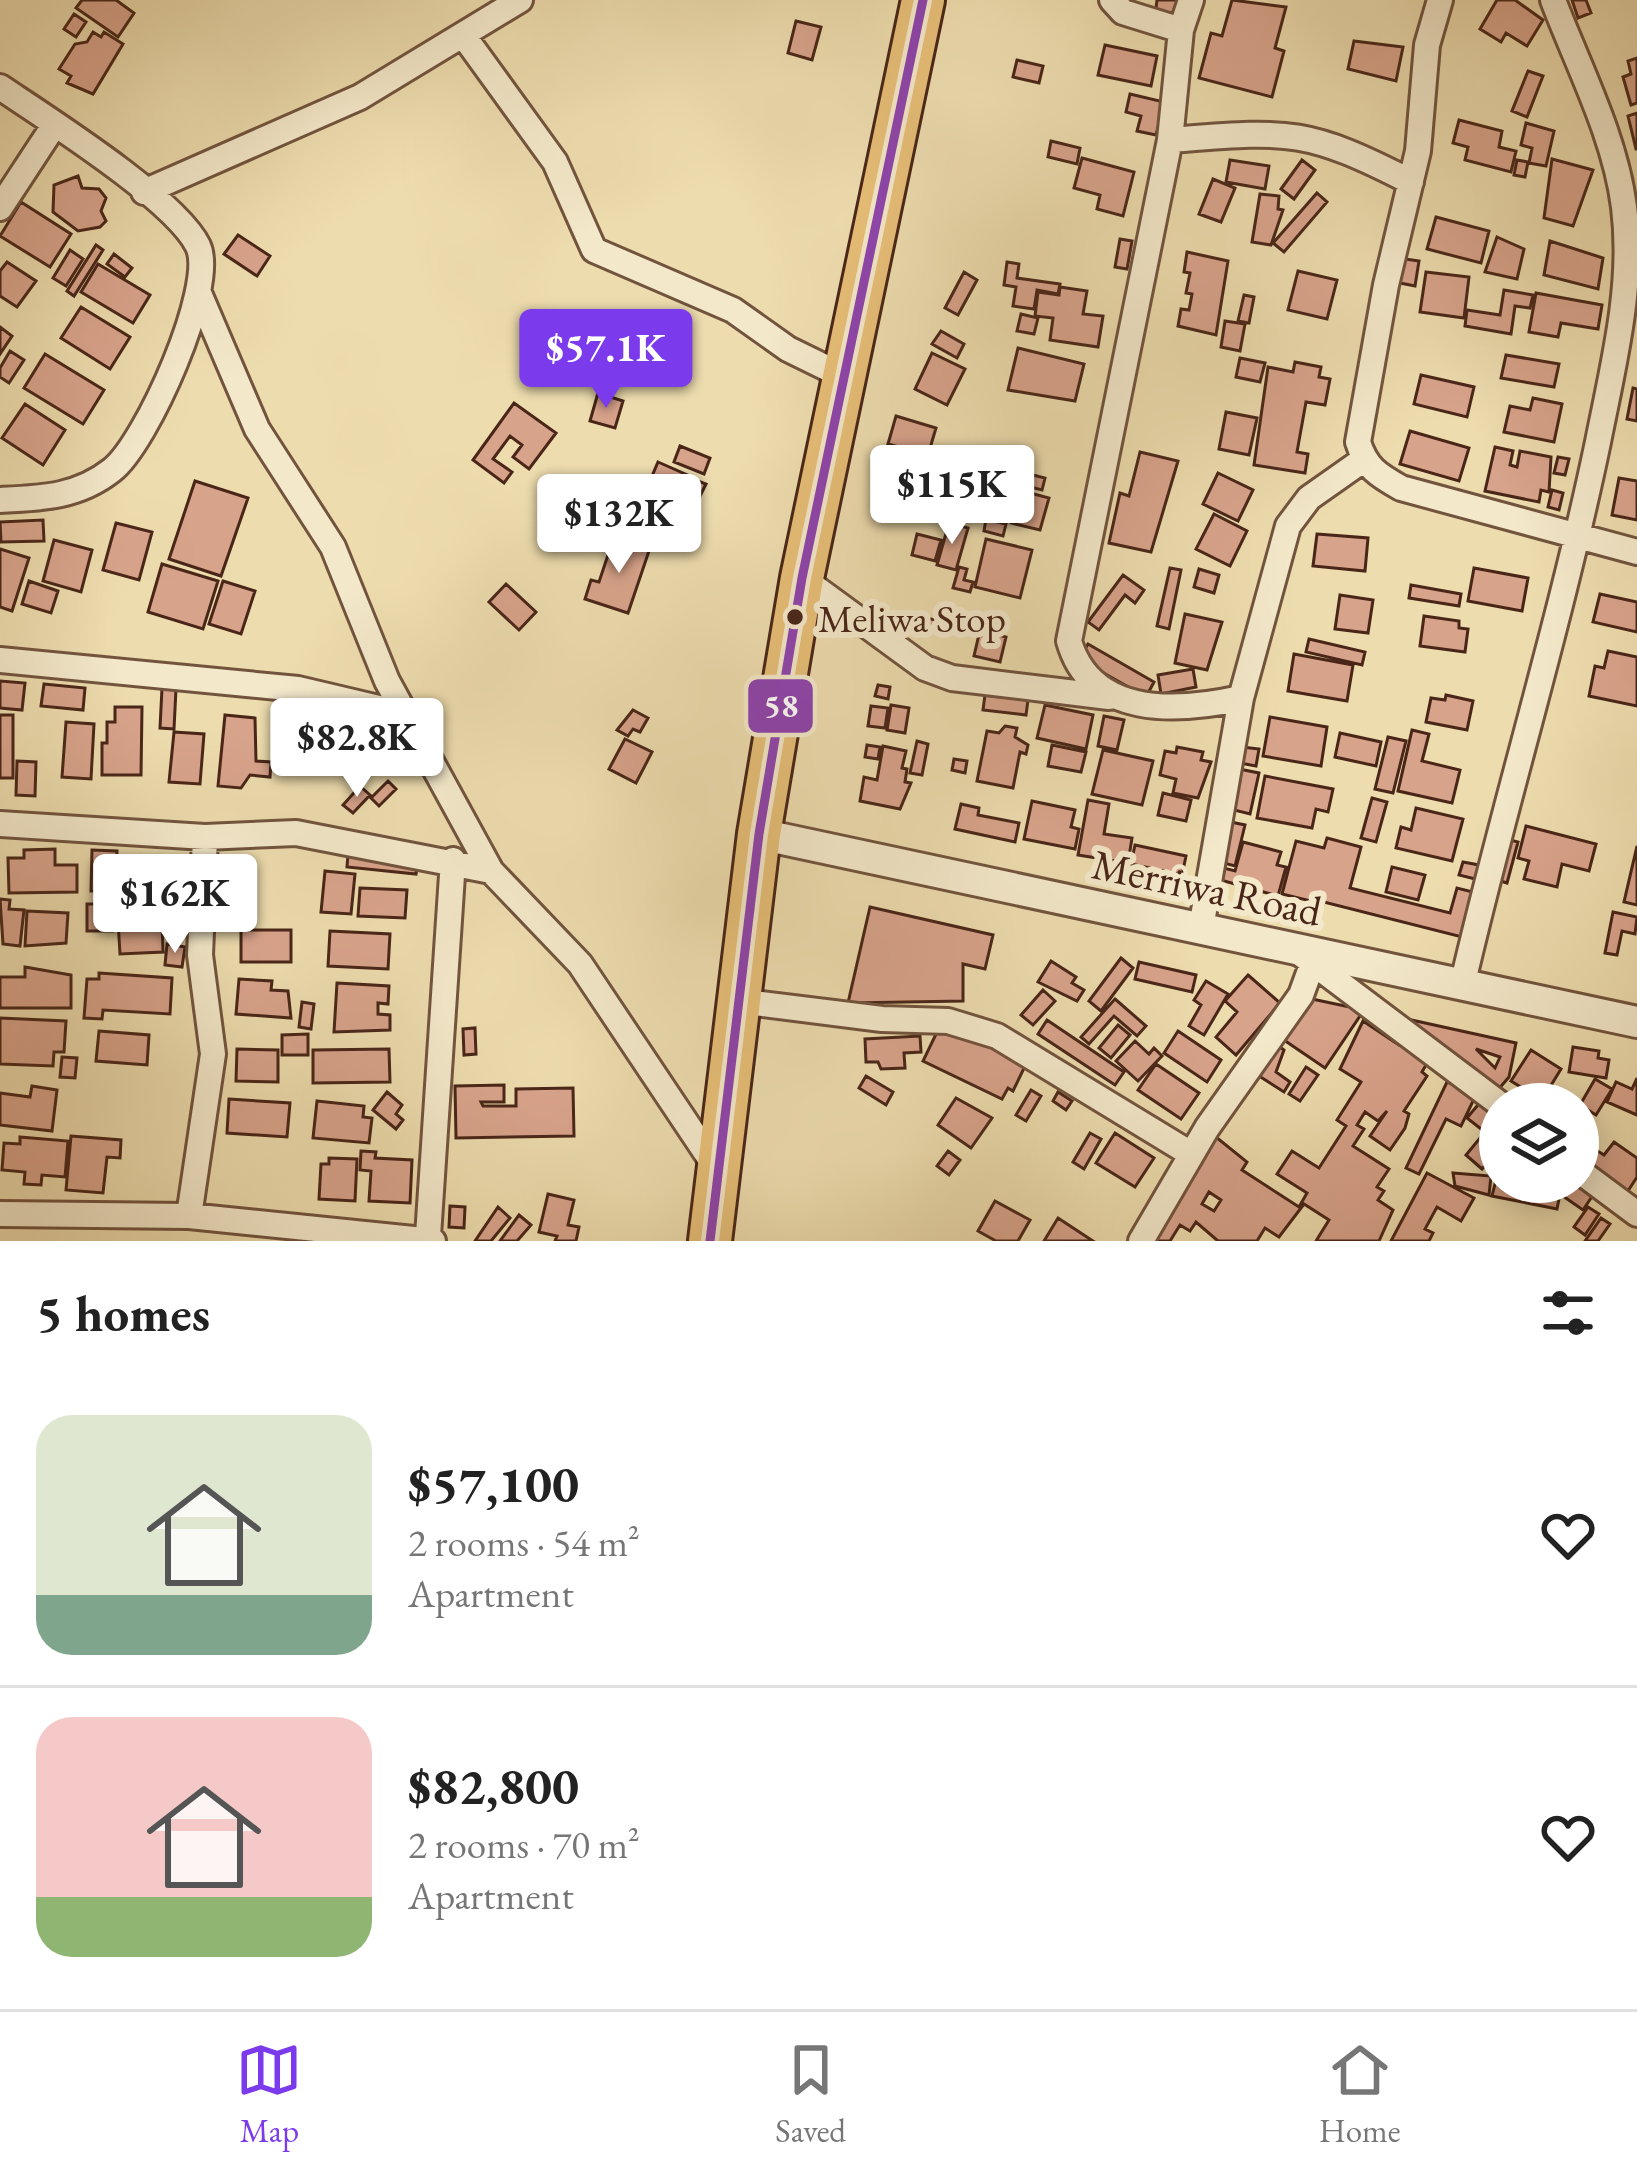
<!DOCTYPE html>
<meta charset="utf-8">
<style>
:root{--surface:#fff;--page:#f6f6f6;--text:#222;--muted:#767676;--line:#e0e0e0;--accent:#7c3aed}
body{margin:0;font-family:"EB Garamond",serif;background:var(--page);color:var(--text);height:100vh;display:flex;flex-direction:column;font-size:45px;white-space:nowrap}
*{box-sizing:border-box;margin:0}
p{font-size:39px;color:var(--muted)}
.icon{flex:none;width:66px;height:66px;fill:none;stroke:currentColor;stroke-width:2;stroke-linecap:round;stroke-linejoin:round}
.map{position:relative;height:1241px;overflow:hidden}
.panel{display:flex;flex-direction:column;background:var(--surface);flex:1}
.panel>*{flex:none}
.tools{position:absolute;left:1479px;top:1083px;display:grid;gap:24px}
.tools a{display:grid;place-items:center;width:120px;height:120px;border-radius:50%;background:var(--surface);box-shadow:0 6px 30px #0003;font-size:60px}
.price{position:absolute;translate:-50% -102px;padding:0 27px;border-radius:12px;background:#fff;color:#222;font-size:39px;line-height:78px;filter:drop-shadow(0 3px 6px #0008)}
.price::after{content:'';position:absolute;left:50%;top:72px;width:36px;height:27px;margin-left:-18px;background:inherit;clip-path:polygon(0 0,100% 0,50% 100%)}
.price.active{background:var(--accent);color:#fff}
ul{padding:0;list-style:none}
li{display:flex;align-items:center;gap:36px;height:300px;padding:0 36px}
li+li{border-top:3px solid var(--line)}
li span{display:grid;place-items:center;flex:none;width:336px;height:240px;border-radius:36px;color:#555}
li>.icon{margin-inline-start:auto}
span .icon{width:144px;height:144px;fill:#fffc;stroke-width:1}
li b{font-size:51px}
h2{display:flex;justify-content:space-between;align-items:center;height:144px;padding:0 36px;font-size:51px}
.dock{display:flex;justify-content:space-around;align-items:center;height:168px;border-top:3px solid var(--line);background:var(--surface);font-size:33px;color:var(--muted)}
.dock a{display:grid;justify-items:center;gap:6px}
.dock .active{color:var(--accent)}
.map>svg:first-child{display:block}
</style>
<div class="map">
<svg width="1637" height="1241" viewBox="0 0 1637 1241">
<rect width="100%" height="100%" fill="#eddcae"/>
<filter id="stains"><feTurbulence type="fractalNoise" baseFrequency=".00167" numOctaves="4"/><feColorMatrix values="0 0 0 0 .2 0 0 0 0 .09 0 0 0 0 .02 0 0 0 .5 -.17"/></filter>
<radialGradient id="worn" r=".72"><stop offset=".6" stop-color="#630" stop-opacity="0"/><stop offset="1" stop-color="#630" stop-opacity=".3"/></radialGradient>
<path fill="#d8a38b" stroke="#492618" stroke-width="3" fill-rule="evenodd" d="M82,0H116L134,13L118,37L76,8Z
M1157,0H1182L1179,20L1155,16Z
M1232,0L1286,7L1275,48L1284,51L1272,97L1199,78L1211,33L1222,36Z
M1497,0H1515L1543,20L1527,46L1506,33L1501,42L1480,29Z
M1572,0H1586L1591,13L1578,18Z
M74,14L86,22L76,37L64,29Z
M796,21L821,27L812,60L788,53Z
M93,32L101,37L104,32L123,44L93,94L67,83L71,76L59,69L75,44L87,42Z
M1354,41L1403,47L1396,81L1348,69Z
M1105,45L1157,56L1151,86L1098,75Z
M1637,58V103L1631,105L1623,77L1631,74L1628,61Z
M1017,60L1043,66L1039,83L1013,77Z
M1528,71L1543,76L1527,117L1512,111Z
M1130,94L1164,102L1156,135L1137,131L1141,116L1126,112Z
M1637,113V149H1636L1628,116Z
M1459,120L1502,131L1499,147L1516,151L1511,172L1465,160L1468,147L1453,143Z
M1526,123L1554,131L1546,166L1529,163L1532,148L1521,145Z
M1051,141L1080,148L1077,164L1048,157Z
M1082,158L1134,172L1123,216L1097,209L1100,195L1074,188Z
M1552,159L1593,170L1573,226L1544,218Z
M1230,160L1269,166L1265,189L1226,182Z
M1302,160L1315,170L1294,199L1281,189Z
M1517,160L1528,162L1525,177L1514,175Z
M78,176L82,188L99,189L106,198L101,211L106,221L100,227L78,231L53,212L54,185Z
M1213,179L1235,188L1221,222L1199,214Z
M1317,193L1327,202L1284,252L1273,243Z
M1260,194L1279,196L1278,209L1283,210L1271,245L1252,242Z
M21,202L71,234L50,267L0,236Z
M1436,217L1489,231L1481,263L1427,249Z
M238,235L270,256L257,276L224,254Z
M1497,237L1524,249L1517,279L1485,272Z
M1120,239L1132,241L1127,269L1115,267Z
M1550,241L1603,258L1598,289L1544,275Z
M96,245L103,250L74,296L67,291Z
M70,250L83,259L66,286L53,278Z
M1187,252L1228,261L1216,335L1178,326L1181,309L1189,310L1192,294L1186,293L1190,273L1184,272Z
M114,254L132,268L125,277L107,264Z
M1405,259L1419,261L1415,286L1400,283Z
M7,262L36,281L17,307L0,296V271Z
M1007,262L1019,264L1017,278L1060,284L1058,294L1037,290L1034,309L1013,306L1016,287L1004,285Z
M98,264L150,295L133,323L81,292Z
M1298,271L1337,280L1327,319L1288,310Z
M964,272L977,280L958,315L945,308Z
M1426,272L1469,277L1464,318L1420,312Z
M1060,287L1087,291L1083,314L1103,316L1098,347L1050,340L1053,318L1035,316L1038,292L1059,295Z
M1504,290L1533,295L1530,308L1515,306L1511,334L1465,326L1467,310L1500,315Z
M1536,293L1602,305L1598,329L1561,323L1558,337L1529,332Z
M1244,295L1254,297L1249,323L1238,321Z
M81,307L130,337L110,369L61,338Z
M1021,314L1038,318L1034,334L1017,331Z
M1225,321L1245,324L1240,351L1221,347Z
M0,327L12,336L0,354Z
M941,331L964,344L957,358L932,344Z
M1018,348L1084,364L1075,401L1008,390Z
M10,351L24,360L9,383L0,377V368Z
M932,353L965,369L947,405L915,389Z
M45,354L104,390L83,424L24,388Z
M1506,355L1559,364L1554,387L1501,378Z
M1240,358L1265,363L1260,382L1236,377Z
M1295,362L1321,367L1319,377L1330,379L1325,405L1306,402L1297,452L1308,454L1305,473L1254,465L1268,367L1293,372Z
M1421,375L1474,387L1467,417L1414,404Z
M1633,388L1637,389V421L1627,419Z
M598,393L623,401L615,428L590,421Z
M1533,398L1562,404L1554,442L1504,432L1510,406L1530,410Z
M514,403L556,433L529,469L513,457L522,445L510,436L493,459L512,472L504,483L473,460Z
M25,404L65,430L43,465L2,438Z
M1226,412L1257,418L1249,455L1219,449Z
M896,416L936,428L928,455L888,444Z
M1410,431L1469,448L1459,481L1400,464Z
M680,446L710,458L704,474L674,462Z
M1495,447L1513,451L1510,465L1517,467L1520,451L1551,457L1549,492L1541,490L1539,502L1485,491Z
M1140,452L1178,461L1151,552L1109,543L1120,493L1129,496Z
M1558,457L1569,459L1565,475L1554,473Z
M658,462L692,477L678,510L644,495Z
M1025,473L1045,478L1042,490L1022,485Z
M1218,473L1253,490L1238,521L1203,504Z
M934,476L965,486L958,507L928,498Z
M988,478L1017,486L1010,515L981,507Z
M1619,478L1637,481V520L1612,515Z
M695,480L706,484L700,496L690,492Z
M195,481L248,498L221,576L169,559Z
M1019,490L1049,498L1040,530L1011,523Z
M1552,490L1563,493L1559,510L1548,507Z
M1214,514L1247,531L1230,566L1196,549Z
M986,519L1006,524L1003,536L984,531Z
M43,520L44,541L1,542L0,522Z
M116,523L152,532L139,580L103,570Z
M949,523L968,528L956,570L937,565Z
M917,534L941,540L935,561L912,555Z
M1317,534L1368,538L1365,571L1313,566Z
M614,537L650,548L628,613L585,599L591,580L599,582Z
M986,539L1032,550L1020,598L975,587Z
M54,540L92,550L81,592L43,581Z
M0,549L29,558L12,611L0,607Z
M162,564L218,581L203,629L148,612Z
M959,567L967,569L964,580L973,582L970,592L953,588Z
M1170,568L1181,570L1169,629L1157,626Z
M1474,568L1528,578L1522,611L1468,601Z
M1199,569L1219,575L1214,593L1194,587Z
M1123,575L1144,590L1135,603L1125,595L1099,630L1088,622Z
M29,581L58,591L51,613L22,604Z
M223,581L255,591L241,634L209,624Z
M506,584L536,612L519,630L489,602Z
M1411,585L1461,594L1459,606L1409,598Z
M1600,594L1637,602V632L1593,622Z
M1340,595L1373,600L1368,633L1335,629Z
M938,607L949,610L944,632L912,625L914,615L935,620Z
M1185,614L1222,622L1207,670L1175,663Z
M1424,616L1459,621V628L1468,629L1465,652L1420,646Z
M980,630L1006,637L1000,662L974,656Z
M1309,639L1365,652L1362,665L1306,652Z
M1088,644L1154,682L1146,697L1079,659Z
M1608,651L1637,657V706L1589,696L1595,666L1604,668Z
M1294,654L1353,665L1347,701L1288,691Z
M1193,669L1196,687L1161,694L1158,675Z
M0,681L25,683L22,710L0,708Z
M44,684L85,688L83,710L41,706Z
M878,685L890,687L888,699L875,696Z
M162,688L176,689L174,729L160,728Z
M985,695L1028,700L1026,715L983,710Z
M1446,695L1473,701L1467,730L1426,722L1431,698L1445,700Z
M279,696H297L296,732H277Z
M891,705L909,708L905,733L887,730Z
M1045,705L1093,715L1086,749L1037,738Z
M871,706L888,708L885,728L868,726Z
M115,707H142L141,775H102V743H107V722H115Z
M633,710L648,718L640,732L633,729L628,736L617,730Z
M0,715H13V778H0Z
M225,715L255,718L256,761L271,762L270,777L250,775L241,788L218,786Z
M1104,716L1124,720L1117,750L1098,746Z
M1270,717L1327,727L1321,766L1263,756Z
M66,722L94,724L91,779L62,777Z
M1005,726L1017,728L1015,737L1028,745L1026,754L1020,752L1013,788L977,781L987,731L999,733Z
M1412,730L1429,734L1422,761L1460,770L1452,803L1398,791Z
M174,732L204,734L200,784L169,782Z
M1340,733L1381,742L1376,766L1335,757Z
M282,737L315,739L314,761L281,760Z
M1388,737L1406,741L1393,793L1375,789Z
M625,739L652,752L636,783L609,769Z
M917,741L928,744L922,775L910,773Z
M867,745L880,747L878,759L865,757Z
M1052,745L1086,752L1081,772L1048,766Z
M883,746L906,751L902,768L907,769L905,782L911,783L900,809L860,801L864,777L877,780Z
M1177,747L1203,752L1201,760L1211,762L1198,798L1173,793L1176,779L1160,775L1165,751L1176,753Z
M1242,747L1259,749L1256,766L1240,763Z
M1103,750L1153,761L1142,805L1092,794Z
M954,759L967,761L965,773L952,770Z
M17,761L36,762L35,796L16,795Z
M1239,769L1259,773L1250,814L1230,809Z
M1265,776L1333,789L1328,812L1316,809L1312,828L1257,818Z
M388,781L396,789L379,806L371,798Z
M360,786L370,795L353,813L343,805Z
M1163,793L1191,800L1186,821L1158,815Z
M1372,798L1387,802L1376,842L1361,838Z
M1088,800L1109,804L1104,834L1132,838L1128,863L1078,855Z
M1032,801L1075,810L1071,827L1079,829L1075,849L1024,839Z
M961,804L979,808L978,815L1019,823L1015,842L955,829Z
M1416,808L1463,819L1452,861L1396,848L1401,827L1411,830Z
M1226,821L1245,825L1235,866L1216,861Z
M1526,826L1596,844L1589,871L1562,864L1557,887L1524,879L1529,861L1518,858Z
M1327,838L1361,847L1350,888L1450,913L1457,888L1473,892L1462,937L1324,902L1320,914L1304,909L1307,900L1282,894L1296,841L1324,848Z
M1503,838L1518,842L1507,883L1491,878Z
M1243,842L1281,852L1277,865L1286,867L1278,896L1217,879L1220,867L1235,871Z
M1135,845L1186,856L1182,875L1131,864Z
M1637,846V905L1624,902Z
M55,849V865H77V892L9,893L8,858H24V850Z
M92,850L117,851L116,874L103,873V891H91Z
M348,854L418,861L416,874L347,867Z
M1463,862L1479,865L1475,879L1459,875Z
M1392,867L1425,875L1418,900L1386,892Z
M119,868H137L136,901H119Z
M325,871L355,874L351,914L321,912Z
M360,888L407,890L405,918L358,916Z
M0,899L10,900L9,909L24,910L20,946L3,944Z
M87,904H128V917L113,918V931H87Z
M870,907L993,935L985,969L963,964V1001L848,1003Z
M27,911L68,913L66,943L25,946Z
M1613,912L1637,917L1635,934L1622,931L1617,955L1605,953Z
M162,919L163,952L120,954L118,921Z
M241,930H291V962H241Z
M330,931L390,934L388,969L328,966Z
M167,944L185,947L182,967L165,965Z
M1121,958L1133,968L1101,1011L1089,1001Z
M1051,961L1076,977L1072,983L1084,990L1077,1001L1038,982Z
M1139,962L1196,975L1192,992L1135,979Z
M25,967L71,975V1008H0V977H25Z
M99,973L172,978L170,1014L103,1010L102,1019L84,1018L87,979H99Z
M1248,975L1280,1003L1236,1055L1216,1037L1237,1012L1225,1001Z
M239,979L272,981L271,990L288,991L291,1018L236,1014Z
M1206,981L1228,994L1204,1035L1189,1026L1201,1005L1194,1000Z
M337,983L389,986L388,1004L378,1003V1014L390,1015V1030L334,1032Z
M1043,990L1055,1001L1033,1025L1021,1015Z
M1115,999L1146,1026L1137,1036L1114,1016L1089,1044L1081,1037Z
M1312,999L1364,1010L1325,1068L1284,1040Z
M302,1002L314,1004L311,1029L299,1027Z
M0,1018L66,1021L64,1052H54L53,1066L0,1064Z
M1407,1019L1516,1043L1509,1077L1497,1091ZM1476,1049L1500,1057L1495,1068Z
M1047,1020L1124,1072L1115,1085L1038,1034Z
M1363,1021L1399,1045L1403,1040L1422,1057L1426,1065L1422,1072L1427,1076L1404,1111L1409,1114L1405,1128L1390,1150L1370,1136L1387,1111L1378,1121L1365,1112L1357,1125L1364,1129L1353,1146L1389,1169L1377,1187L1384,1191L1378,1200L1393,1210L1379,1241H1316L1329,1220L1304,1204L1279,1237L1265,1228L1257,1241H1218L1196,1222L1190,1231L1180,1225L1170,1241H1144L1211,1133L1247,1162L1242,1170L1299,1207L1307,1193L1277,1174L1292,1151L1319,1168L1346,1126L1337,1120L1361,1082L1340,1069ZM1209,1192L1221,1200L1214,1211L1202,1204Z
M1118,1025L1130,1035L1111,1058L1099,1048Z
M475,1028L476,1054L464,1055L463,1029Z
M99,1031L149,1035L147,1065L96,1061Z
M1178,1031L1221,1060L1207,1082L1164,1053Z
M937,1032L968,1033L1027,1062L1013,1091L1008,1088L1002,1099L923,1061Z
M308,1034V1055H282V1035Z
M920,1036L921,1052L904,1053L905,1068L881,1069L878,1062H866L865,1039Z
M1135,1041L1149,1054L1154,1048L1162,1056L1138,1081L1116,1061Z
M1276,1044L1284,1050L1276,1072L1290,1082L1284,1092L1256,1074Z
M1573,1047L1599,1051L1598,1058L1609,1060L1606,1078L1569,1072Z
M237,1049L278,1050V1082L236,1081Z
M389,1049L390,1082L313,1083V1050Z
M1531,1050L1561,1069L1542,1100L1511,1081Z
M62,1057L77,1058L75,1078L60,1077Z
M1156,1064L1199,1093L1181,1119L1138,1090Z
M1306,1067L1318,1075L1300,1101L1289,1094Z
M866,1076L893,1092L886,1105L859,1088Z
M1637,1078V1115L1607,1102L1616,1082L1632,1089Z
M1595,1079L1612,1089L1596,1115L1580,1105Z
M1447,1082L1476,1095L1461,1126L1446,1119L1419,1174L1406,1168Z
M504,1085V1102H481L483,1106H516V1089L573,1088L574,1136L456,1138L455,1086Z
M32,1086L57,1090L52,1131L0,1125V1093L30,1097Z
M1031,1090L1041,1096L1026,1121L1016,1115Z
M387,1092L402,1105L396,1114L403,1120L396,1129L373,1110Z
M1058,1092L1072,1101L1066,1110L1053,1101Z
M956,1098L992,1118L971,1148L938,1125Z
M229,1099L290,1103L287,1137L227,1133Z
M1482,1100L1500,1116V1148L1482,1169L1466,1155L1485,1132L1467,1118Z
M317,1101L364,1106L363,1117L372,1118L369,1143L313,1138Z
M1090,1133L1101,1139L1084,1169L1073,1162Z
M1115,1133L1154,1158L1135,1187L1096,1163Z
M71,1136L121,1140L120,1158L107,1157L103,1193L66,1190Z
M20,1137L68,1141L65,1177L42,1175L41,1185L24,1184L25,1172L2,1170L4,1143L20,1144Z
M1614,1142L1637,1158V1177L1626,1194L1585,1166L1596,1150L1604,1155Z
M361,1151L376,1152L375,1158L412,1160L410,1203L369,1201L371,1171L360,1170Z
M948,1151L960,1160L949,1175L937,1166Z
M329,1158L357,1159L355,1201L319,1199L321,1164H329Z
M1427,1173L1474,1198L1461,1221L1437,1207L1425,1229L1433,1233L1429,1241H1391Z
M1453,1173L1491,1176L1489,1195L1455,1186Z
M1496,1180L1578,1182L1595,1192L1583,1210L1560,1194L1557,1209L1492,1196Z
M548,1194L574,1200L568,1225L579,1227L576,1241H555L557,1236L539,1232Z
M995,1201L1030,1220L1018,1241H996L978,1231Z
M450,1206L465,1207L464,1228L449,1227Z
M498,1207L510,1218L491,1241H475Z
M1588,1207L1599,1214L1585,1235L1574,1227Z
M519,1215L531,1225L517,1241H500Z
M1058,1218L1093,1241H1044Z
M1601,1218L1610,1224L1598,1241H1585Z"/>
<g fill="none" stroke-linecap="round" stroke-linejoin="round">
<g stroke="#72543e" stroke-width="30">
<path id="minor" d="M1112,0L1123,12L1181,30
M1191,0L1181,30L1170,140L1069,641C1091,718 1178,712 1241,698
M1440,0L1427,45L1418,151L1386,285L1358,442C1366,468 1378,475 1401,488L1637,552
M463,35L555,162L594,250L733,310L788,349L843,376
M0,87C46,118 176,200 198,246C217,286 146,444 112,470C78,497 42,498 0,500
M1170,140C1287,131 1304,127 1411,182
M144,192L360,97L520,0
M0,208L55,124
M198,291L257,429L333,547L387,681L491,871
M802,578L925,668L952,678L1109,697
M0,660L298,689L404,714
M0,824L205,837L296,833L491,871L580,964L717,1169
M1201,928L1241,698L1288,526L1309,498L1363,460
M1301,954L1500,1104
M1463,982C1505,801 1560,624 1598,442C1613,366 1634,285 1624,207C1615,136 1578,66 1553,0
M738,1001L882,1019L948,1021L997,1036L1191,1154
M1578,1170L1637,1214
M0,1214L189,1216L433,1241
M189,1216L213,1054L200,955L205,837
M428,1236L453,860
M1141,1241L1207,1128L1301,995L1313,962"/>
</g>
<g stroke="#72543e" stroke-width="36">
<path id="tertiary" d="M759,834L1637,1022"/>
</g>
<g stroke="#492618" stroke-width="48">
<path id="trunk" d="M710,1241L759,834L802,578L923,0"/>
</g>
<use href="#minor" stroke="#f3e8ca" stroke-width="24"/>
<use href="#tertiary" stroke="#f3e8ca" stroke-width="30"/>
<use href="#trunk" stroke="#e6be77" stroke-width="42"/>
<g stroke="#f3e8ca" stroke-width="18">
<path id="bus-1" d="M710,1241L759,834L802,578L923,0"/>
</g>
<use href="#bus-1" stroke="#8e44ad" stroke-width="9"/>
</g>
<circle fill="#492618" stroke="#f3e8ca" stroke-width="4.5" cx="795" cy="617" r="10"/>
<g text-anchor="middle" stroke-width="12" stroke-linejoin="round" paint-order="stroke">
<g font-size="39" fill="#492618" stroke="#f3e8ca" text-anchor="start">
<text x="818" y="632">Meliwa Stop</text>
</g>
<g font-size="42" fill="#492618" stroke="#f3e8ca">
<text transform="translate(1207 887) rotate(12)" y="15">Merriwa Road</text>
</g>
</g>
<rect stroke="#f3e8ca" stroke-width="4.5" x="746" y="677" width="69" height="58" rx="12" fill="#8e44ad"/>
<g font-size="33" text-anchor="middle" font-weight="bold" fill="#fff">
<text x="781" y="717">58</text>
</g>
<rect width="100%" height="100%" filter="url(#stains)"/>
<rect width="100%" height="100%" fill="url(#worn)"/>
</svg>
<div class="tools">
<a><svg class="icon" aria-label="layers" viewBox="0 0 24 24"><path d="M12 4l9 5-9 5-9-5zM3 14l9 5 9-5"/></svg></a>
</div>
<b class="price active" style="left:606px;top:411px">$57.1K</b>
<b class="price" style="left:952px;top:547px">$115K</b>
<b class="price" style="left:619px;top:576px">$132K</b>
<b class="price" style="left:357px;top:800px">$82.8K</b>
<b class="price" style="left:175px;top:956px">$162K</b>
</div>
<section class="panel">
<h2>5 homes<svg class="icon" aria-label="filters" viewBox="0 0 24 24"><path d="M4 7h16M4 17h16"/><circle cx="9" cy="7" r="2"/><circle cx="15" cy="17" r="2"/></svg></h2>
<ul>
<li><span style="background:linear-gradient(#dfe7d0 75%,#7fa58c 0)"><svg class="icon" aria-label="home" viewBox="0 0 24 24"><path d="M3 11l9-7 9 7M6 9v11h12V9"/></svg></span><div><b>$57,100</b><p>2 rooms · 54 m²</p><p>Apartment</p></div><svg class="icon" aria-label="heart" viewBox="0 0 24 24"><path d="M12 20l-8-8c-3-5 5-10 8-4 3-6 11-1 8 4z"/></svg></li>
<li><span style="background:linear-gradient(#f6c9c9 75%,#8fb573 0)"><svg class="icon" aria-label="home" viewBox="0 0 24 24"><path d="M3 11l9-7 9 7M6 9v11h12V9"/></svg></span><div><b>$82,800</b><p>2 rooms · 70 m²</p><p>Apartment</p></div><svg class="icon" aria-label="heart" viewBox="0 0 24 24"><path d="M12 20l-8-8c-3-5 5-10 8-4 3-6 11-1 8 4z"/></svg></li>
</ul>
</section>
<nav class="dock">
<a class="active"><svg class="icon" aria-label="map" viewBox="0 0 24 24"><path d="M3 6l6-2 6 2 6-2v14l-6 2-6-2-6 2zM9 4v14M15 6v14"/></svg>Map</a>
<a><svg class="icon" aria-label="saved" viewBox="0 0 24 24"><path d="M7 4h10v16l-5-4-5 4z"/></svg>Saved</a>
<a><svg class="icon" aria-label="home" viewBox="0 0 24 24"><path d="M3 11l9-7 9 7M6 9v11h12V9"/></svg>Home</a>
</nav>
